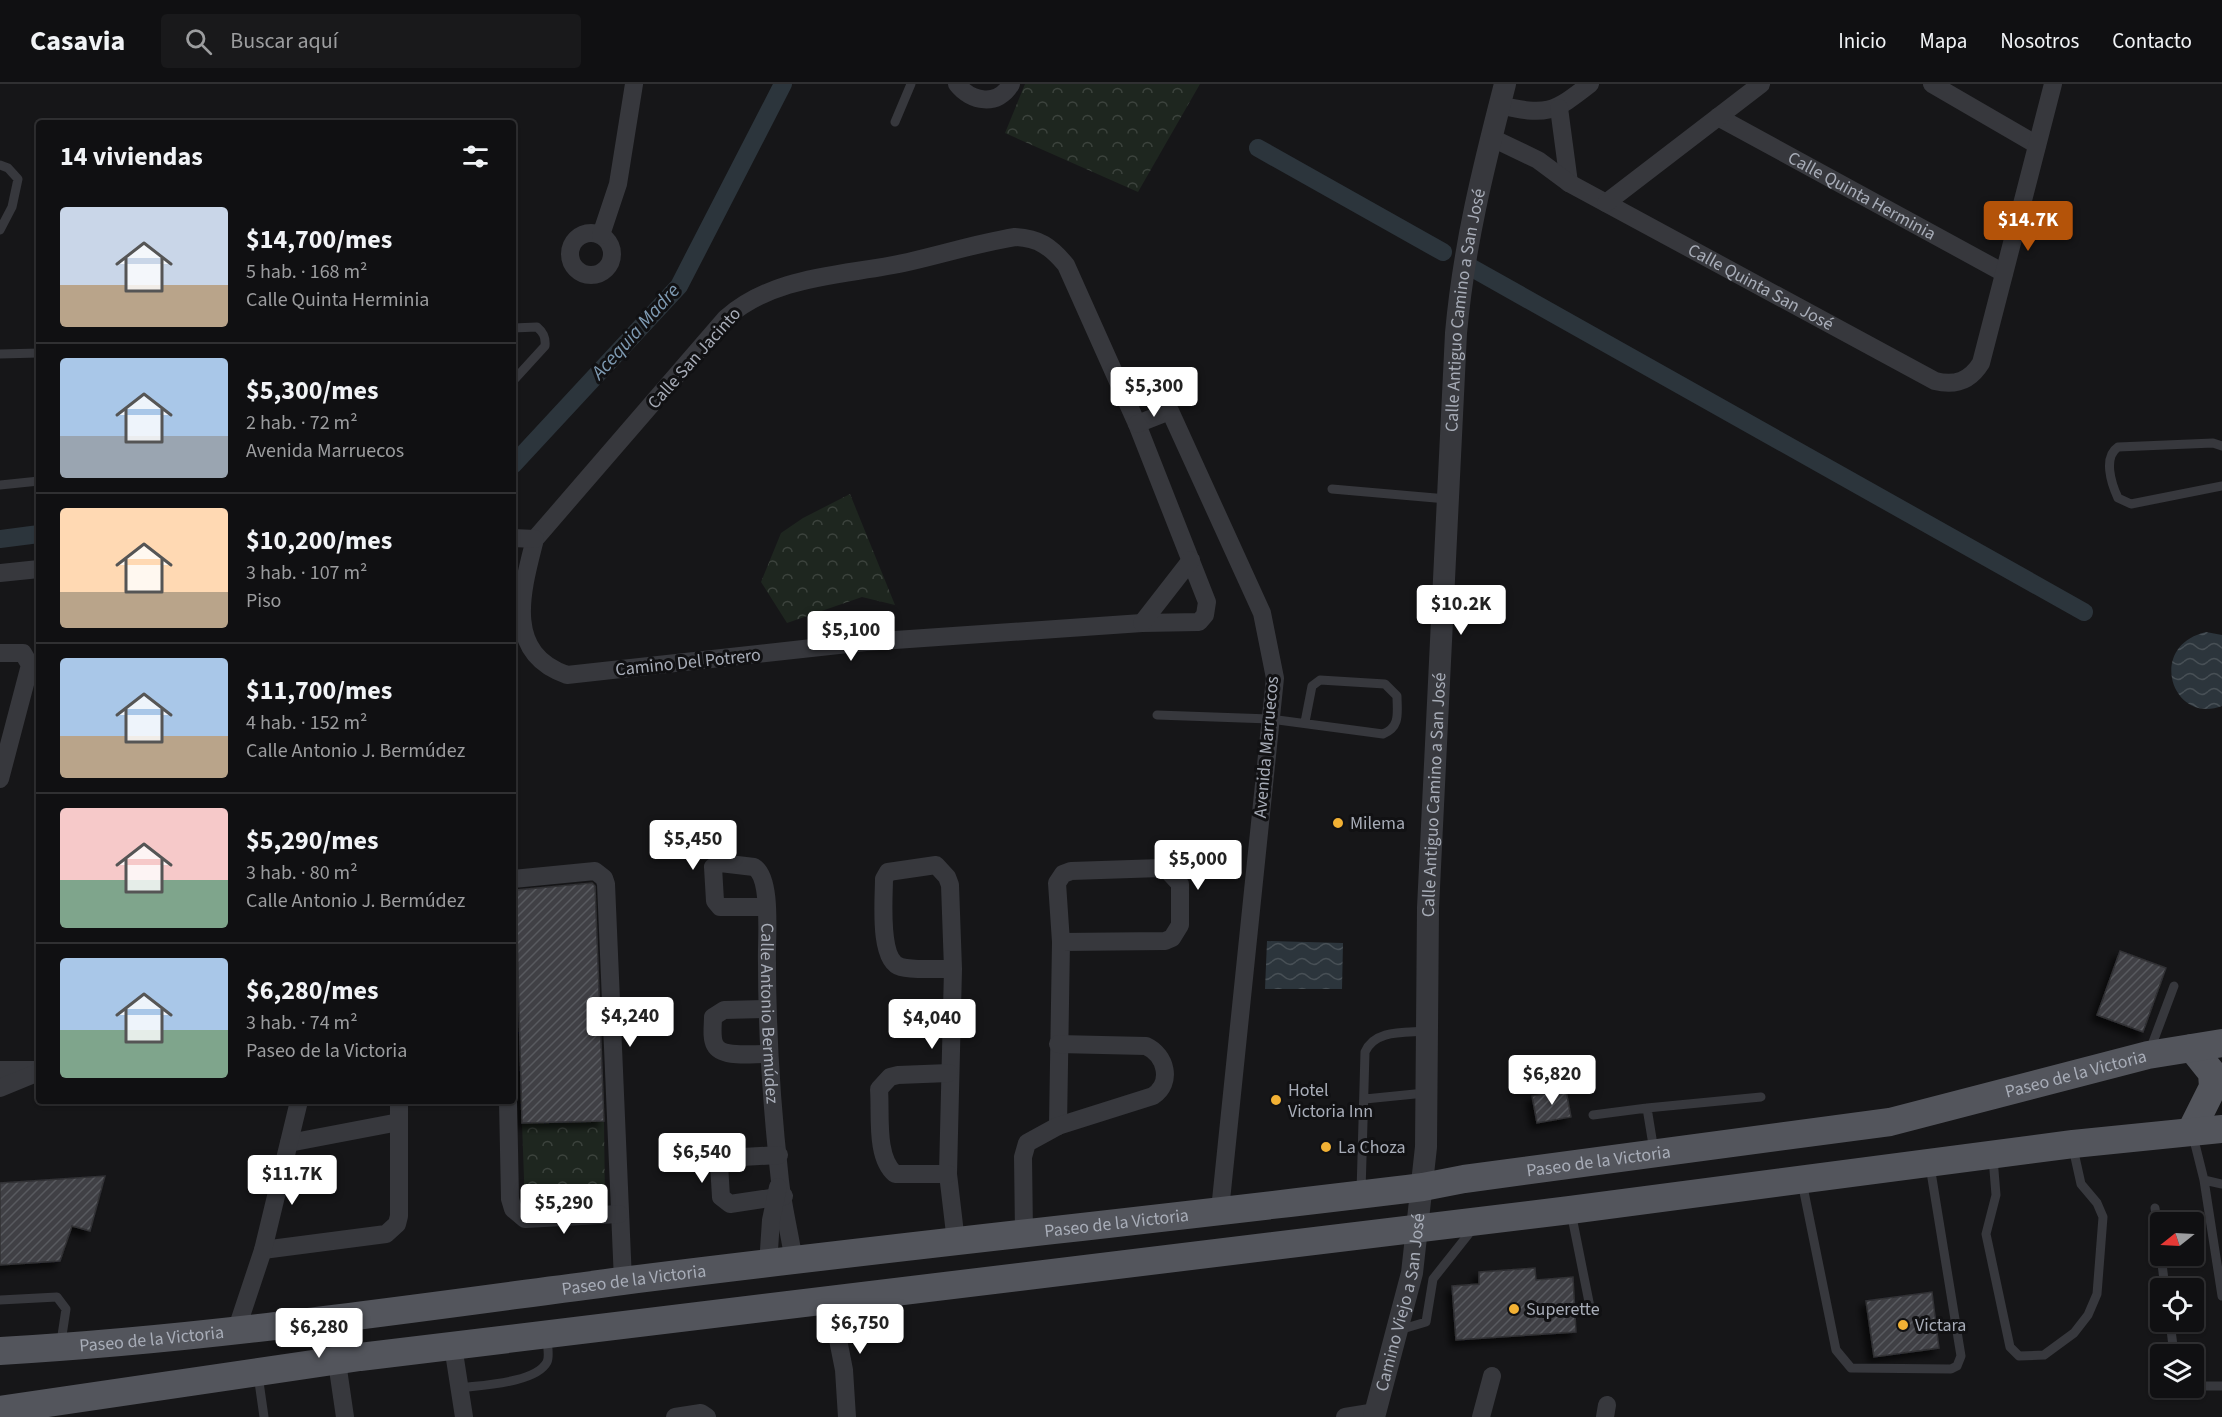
<!DOCTYPE html>
<html lang="es">
<meta charset="utf-8">
<style>
:root{--surface:#101012;--page:#19191b;--text:#f1f3f6;--muted:#9c9d9f;--line:#303032;--accent:#b45309}
body{margin:0;font-family:"Source Sans 3",sans-serif;background:var(--page);color:var(--text);height:100vh;display:flex;flex-direction:column;font-size:22px;white-space:nowrap}
*{box-sizing:border-box;margin:0}
p{font-size:20px;color:var(--muted)}
.icon{flex:none;width:33px;height:33px;fill:none;stroke:currentColor;stroke-width:2;stroke-linecap:round;stroke-linejoin:round}
.map{position:relative;flex:1;overflow:hidden}
.side{position:absolute;left:36px;top:36px;width:480px;height:984px;display:flex;flex-direction:column;background:var(--surface);border-radius:6px;box-shadow:0 2px 4px #0004,0 0 0 2px var(--line)}
.side>*{flex:none}
.needle{width:39px;rotate:252deg}
.buttons{position:absolute;left:2150px;top:1128px;display:grid;gap:12px}
.buttons a{display:grid;place-items:center;width:54px;height:54px;border-radius:6px;background:var(--surface);box-shadow:0 2px 4px #0004,0 0 0 2px var(--line);font-size:30px}
.price{position:absolute;translate:-50% -51px;padding:0 14px;border-radius:6px;background:#fff;color:#222;font-size:20px;line-height:39px;filter:drop-shadow(0 2px 3px #0008)}
.price::after{content:'';position:absolute;left:50%;top:36px;width:18px;height:14px;margin-left:-9px;background:inherit;clip-path:polygon(0 0,100% 0,50% 100%)}
.price.selected{background:var(--accent);color:#fff}
ul{padding:0;list-style:none}
li{display:flex;align-items:center;gap:18px;height:150px;padding:0 24px}
li+li{border-top:2px solid var(--line)}
li span{display:grid;place-items:center;flex:none;width:168px;height:120px;border-radius:6px;color:#555}
li>.icon{margin-inline-start:auto}
span .icon{width:72px;height:72px;fill:#fffc;stroke-width:1}
li b{font-size:26px}
h2{display:flex;justify-content:space-between;align-items:center;height:72px;padding:0 24px;font-size:26px}
header{display:flex;align-items:center;gap:36px;box-sizing:border-box;height:84px;padding:0 30px;background:var(--surface);border-bottom:2px solid var(--line)}
header strong{font-size:28px}
nav{display:flex;gap:33px;margin-inline-start:auto;font-size:21px}
.search{width:420px;height:54px;background:var(--page);display:flex;align-items:center;gap:15px;box-sizing:border-box;padding:0 21px;border-radius:6px;color:var(--muted);font-size:22px}
.map>svg:first-child{display:block}
</style>
<header>
<strong>Casavia</strong>
<div class="search"><svg class="icon" aria-label="search" viewBox="0 0 24 24"><circle cx="10" cy="10" r="6"/><path d="M15 15l6 6"/></svg>Buscar aquí</div>
<nav><a>Inicio</a><a>Mapa</a><a>Nosotros</a><a>Contacto</a></nav>
</header>
<div class="map">
<svg width="2222" height="1333" viewBox="0 0 2222 1333">
<defs>
<pattern id="forest-crowns" width="20" height="18" patternUnits="userSpaceOnUse" patternTransform="scale(1.5)"><rect width="20" height="18" fill="#1e261f"/><path d="M2 6a3 3 0 1 1 6 0M12 15a3 3 0 1 1 6 0" fill="none" stroke="#3c433d"/></pattern>
<pattern id="water-waves" width="16" height="10" patternUnits="userSpaceOnUse" patternTransform="scale(1.5)"><rect width="16" height="10" fill="#2c353c"/><path d="M0 5q4-4 8 0t8 0" fill="none" stroke="#485056"/></pattern>
<pattern id="building-hatch" width="6" height="6" patternUnits="userSpaceOnUse" patternTransform="scale(1.5)"><rect width="6" height="6" fill="#404145"/><path d="M-1 1l2-2M0 6l6-6M5 7l2-2" fill="none" stroke="#595a5e"/></pattern>
<filter id="shadow"><feDropShadow dx="-5.5" dy="5.5" stdDeviation="3" flood-color="#0009"/></filter>
</defs>
<rect width="100%" height="100%" fill="#161618"/>
<path fill="url(#forest-crowns)" d="M1025,0H1200L1138,108L1005,49Z
M850,410L895,521L862,513L787,539L761,498L781,449L803,434Z
M604,1037L605,1119L525,1122L522,1039Z"/>
<path fill="url(#water-waves)" d="M2206,548L2222,551V622C2172,641 2146,562 2206,548Z
M1267,857L1343,859L1342,905H1265Z"/>
<g fill="none" stroke-linecap="round" stroke-linejoin="round">
<path stroke="#2c353c" stroke-width="18" d="M1258,64L1443,168
M1472,184L2084,528
M513,381L679,202L783,0
M0,455L39,450"/>
</g>
<path fill="url(#building-hatch)" stroke="#303034" stroke-width="1.5" filter="url(#shadow)" d="M592,799L595,802L604,1037L522,1039L516,806Z
M2120,867L2166,884L2143,948L2097,931Z
M1566,1006L1571,1033L1537,1039L1532,1012Z
M105,1092L90,1147L72,1142L60,1177L0,1181V1099Z
M1535,1184L1536,1196L1573,1193L1576,1248L1456,1256L1452,1202L1479,1200V1188Z
M1932,1208L1939,1264L1874,1273L1866,1217Z"/>
<g fill="none" stroke-linecap="round" stroke-linejoin="round">
<path stroke="#37383d" stroke-width="9" d="M895,38L911,0
M0,81L8,84L18,95L12,123L0,146
M513,244L537,243C543,248 546,253 545,262L513,297
M0,270L39,269
M2222,362L2213,359L2118,363C2103,373 2111,399 2118,414L2131,420L2222,402
M0,401L39,397
M1332,405L1447,415
M1157,631L1270,635L1383,650C1401,643 1397,628 1397,612L1385,600L1320,596L1312,602L1305,638
M2150,966L2174,902
M1365,1015L1425,1009
M1593,1031L1647,1024
M2193,1052L2204,1096L2222,1212
M1654,1067L1647,1024L1761,1013
M1993,1074L1996,1111L1986,1150L2010,1263L2019,1272L2044,1271L2074,1249L2088,1231L2097,1210L2103,1133L2097,1119L2081,1100L2073,1064
M2204,1096L2222,1100
M1802,1098L1836,1266L1851,1284L1951,1285L1957,1282L1961,1272L1930,1082
M1361,1108L1365,968C1375,945 1405,949 1427,947
M2155,1124L2160,1161
M1571,1128L1590,1223
M2161,1172L2165,1204
M0,1216L57,1213L66,1225L61,1258
M2170,1238L2174,1270
M1399,1246L1426,1238L1433,1195L1475,1142
M258,1291L264,1333
M2193,1302H2222
M460,1304C482,1301 536,1299 547,1278C550,1272 547,1261 547,1254"/>
<g stroke="#37383d" stroke-width="18">
<path d="M957,0C971,18 998,23 1011,0"/>
<path d="M1932,0L2037,61"/>
<path d="M1499,21C1547,32 1553,29 1590,0"/>
<path d="M1559,24L1569,99"/>
<path id="s1" d="M1718,33L2004,189"/>
<path id="s2" d="M1490,53L1538,76L1569,99L1935,297C1955,302 1970,297 1981,279L2053,0"/>
<path d="M1606,119L1761,0"/>
<circle cx="591" cy="170" r="21"/>
<path d="M601,151L618,100L634,0"/>
<path d="M1015,153C1039,154 1051,163 1066,181L1137,340L1207,518L1205,531L1199,538L1142,539L866,558L567,591C503,569 522,506 535,455L726,234C776,190 846,192 908,178C944,170 978,159 1015,153Z"/>
<path d="M1137,340L1170,327L1262,529L1275,594L1220,1126"/>
<path d="M513,454L535,455"/>
<path d="M0,489L39,485"/>
<path d="M1142,539L1191,476"/>
<path d="M0,569H23L30,581L0,695"/>
<path d="M513,795L595,787L604,794L606,800L623,1197"/>
<path id="s3" d="M766,823H720L715,817L713,783L720,779L754,783C773,794 766,857 767,879C767,951 772,1025 780,1097C783,1124 790,1151 794,1178"/>
<path d="M953,885C937,884 916,887 901,883C878,877 884,815 884,795L888,788L936,781L947,793L950,801L953,885L948,1090L956,1158"/>
<path d="M767,925L724,926L713,933C713,941 711,954 715,961C722,975 755,969 769,970"/>
<path d="M0,986H37"/>
<path d="M0,1004L39,988"/>
<path d="M508,1017L510,1115L513,1125L525,1135L619,1130"/>
<path d="M1058,1042L1061,858L1057,799L1063,790L1071,787L1161,784L1168,787L1180,800V841L1172,854L1165,857L1061,858"/>
<path d="M289,1059L399,1038"/>
<path d="M779,1071L725,1074L719,1080L721,1113L730,1120L784,1112"/>
<path d="M948,1090H895C875,1073 881,1030 879,1005L890,993L898,991L949,989"/>
<path d="M1024,1149L1023,1073L1027,1059L1058,1042L1153,1012C1173,999 1166,971 1146,962L1058,960"/>
<path d="M263,1166L386,1150L397,1140L399,1132V1017"/>
<path d="M768,1181L771,1136L778,1103"/>
<path d="M830,1215L844,1286L847,1333"/>
<path d="M331,1237L345,1333"/>
<path d="M236,1247L263,1166L299,1017"/>
<path d="M453,1262L464,1333"/>
<path d="M675,1333L701,1329L707,1333"/>
<path d="M1345,1333L1376,1328"/>
<path d="M1481,1333L1492,1292"/>
<path d="M1605,1333L1607,1321"/>
</g>
<path stroke="#37383d" stroke-width="22" id="s4" d="M1374,1333L1412,1189L1426,1063L1428,824L1456,249C1464,161 1483,85 1505,0"/>
<g stroke="#53555c" stroke-width="28">
<path d="M2191,1047L2213,1003L2212,989L2192,964"/>
<path id="s5" d="M0,1267C209,1255 415,1224 622,1197C889,1163 1156,1136 1423,1103L1464,1095L1890,1038L2148,971L2222,959"/>
<path d="M0,1326L360,1273L1570,1126L2073,1060L2222,1045"/>
</g>
</g>
<g fill="#f2b134" stroke="#111113" stroke-width="2">
<circle cx="1338" cy="739" r="6"/>
<circle cx="1276" cy="1016" r="6"/>
<circle cx="1326" cy="1063" r="6"/>
<circle cx="1514" cy="1225" r="6"/>
<circle cx="1903" cy="1241" r="6"/>
</g>
<g text-anchor="middle" stroke-width="6" stroke-linejoin="round" paint-order="stroke">
<g font-size="18" fill="#a8adb8" stroke="#111113">
<text dy="6" stroke="none"><textPath href="#s1" startOffset="164">Calle Quinta Herminia</textPath></text>
<text dy="6" stroke="none"><textPath href="#s2" startOffset="310">Calle Quinta San José</textPath></text>
<text dy="6" stroke="none"><textPath href="#s4" startOffset="1114">Calle Antiguo Camino a San José</textPath></text>
<text transform="translate(694 274) rotate(-48)" y="6">Calle San Jacinto</text>
<text transform="translate(688 578) rotate(-6)" y="6">Camino Del Potrero</text>
<text transform="translate(1266 663) rotate(-85)" y="6">Avenida Marruecos</text>
<text dy="6" stroke="none"><textPath href="#s4" startOffset="628">Calle Antiguo Camino a San José</textPath></text>
<text dy="6" stroke="none"><textPath href="#s3" startOffset="280">Calle Antonio Bermúdez</textPath></text>
<text dy="6" stroke="none"><textPath href="#s5" startOffset="2096">Paseo de la Victoria</textPath></text>
<text dy="6" stroke="none"><textPath href="#s5" startOffset="1610">Paseo de la Victoria</textPath></text>
<text dy="6" stroke="none"><textPath href="#s5" startOffset="1124">Paseo de la Victoria</textPath></text>
<text dy="6" stroke="none"><textPath href="#s5" startOffset="638">Paseo de la Victoria</textPath></text>
<text dy="6" stroke="none"><textPath href="#s4" startOffset="118">Camino Viejo a San José</textPath></text>
<text dy="6" stroke="none"><textPath href="#s5" startOffset="152">Paseo de la Victoria</textPath></text>
</g>
<g font-size="18" fill="#a8adb8" stroke="#111113" text-anchor="start">
<text x="1350" y="745">Milema</text>
<text x="1288" y="1012">Hotel<tspan x="1288" dy="21">Victoria Inn</tspan></text>
<text x="1338" y="1069">La Choza</text>
<text x="1526" y="1231">Superette</text>
<text x="1915" y="1247">Victara</text>
</g>
<g font-size="20" font-style="italic" fill="#7f9bb3" stroke="#111113">
<text transform="translate(635 247) rotate(-48)" y="7">Acequia Madre</text>
</g>
</g>
</svg>
<div class="buttons">
<a><svg class="needle" viewBox="-14 -14 28 28"><path d="M0-13l5 13h-10z" fill="#e53935"/><path d="M0 13l5-13h-10z" fill="#9c9d9f"/></svg></a>
<a><svg class="icon" aria-label="locate" viewBox="0 0 24 24"><circle cx="12" cy="12" r="6"/><path d="M12 2v4M12 18v4M2 12h4M18 12h4"/></svg></a>
<a><svg class="icon" aria-label="layers" viewBox="0 0 24 24"><path d="M12 4l9 5-9 5-9-5zM3 14l9 5 9-5"/></svg></a>
</div>
<b class="price selected" style="left:2028px;top:168px">$14.7K</b>
<b class="price" style="left:1154px;top:334px">$5,300</b>
<b class="price" style="left:1461px;top:552px">$10.2K</b>
<b class="price" style="left:851px;top:578px">$5,100</b>
<b class="price" style="left:693px;top:787px">$5,450</b>
<b class="price" style="left:1198px;top:807px">$5,000</b>
<b class="price" style="left:630px;top:964px">$4,240</b>
<b class="price" style="left:932px;top:966px">$4,040</b>
<b class="price" style="left:1552px;top:1022px">$6,820</b>
<b class="price" style="left:702px;top:1100px">$6,540</b>
<b class="price" style="left:292px;top:1122px">$11.7K</b>
<b class="price" style="left:564px;top:1151px">$5,290</b>
<b class="price" style="left:860px;top:1271px">$6,750</b>
<b class="price" style="left:319px;top:1275px">$6,280</b>
<section class="side">
<h2>14 viviendas<svg class="icon" aria-label="filters" viewBox="0 0 24 24"><path d="M4 7h16M4 17h16"/><circle cx="9" cy="7" r="2"/><circle cx="15" cy="17" r="2"/></svg></h2>
<ul>
<li><span style="background:linear-gradient(#c9d6e8 65%,#b9a48a 0)"><svg class="icon" aria-label="home" viewBox="0 0 24 24"><path d="M3 11l9-7 9 7M6 9v11h12V9"/></svg></span><div><b>$14,700/mes</b><p>5 hab. · 168 m²</p><p>Calle Quinta Herminia</p></div></li>
<li><span style="background:linear-gradient(#a9c7e8 65%,#9aa5b1 0)"><svg class="icon" aria-label="home" viewBox="0 0 24 24"><path d="M3 11l9-7 9 7M6 9v11h12V9"/></svg></span><div><b>$5,300/mes</b><p>2 hab. · 72 m²</p><p>Avenida Marruecos</p></div></li>
<li><span style="background:linear-gradient(#ffd9b3 70%,#b9a48a 0)"><svg class="icon" aria-label="home" viewBox="0 0 24 24"><path d="M3 11l9-7 9 7M6 9v11h12V9"/></svg></span><div><b>$10,200/mes</b><p>3 hab. · 107 m²</p><p>Piso</p></div></li>
<li><span style="background:linear-gradient(#a9c7e8 65%,#b9a48a 0)"><svg class="icon" aria-label="home" viewBox="0 0 24 24"><path d="M3 11l9-7 9 7M6 9v11h12V9"/></svg></span><div><b>$11,700/mes</b><p>4 hab. · 152 m²</p><p>Calle Antonio J. Bermúdez</p></div></li>
<li><span style="background:linear-gradient(#f6c9c9 60%,#7fa58c 0)"><svg class="icon" aria-label="home" viewBox="0 0 24 24"><path d="M3 11l9-7 9 7M6 9v11h12V9"/></svg></span><div><b>$5,290/mes</b><p>3 hab. · 80 m²</p><p>Calle Antonio J. Bermúdez</p></div></li>
<li><span style="background:linear-gradient(#a9c7e8 60%,#7fa58c 0)"><svg class="icon" aria-label="home" viewBox="0 0 24 24"><path d="M3 11l9-7 9 7M6 9v11h12V9"/></svg></span><div><b>$6,280/mes</b><p>3 hab. · 74 m²</p><p>Paseo de la Victoria</p></div></li>
</ul>
</section>
</div>
